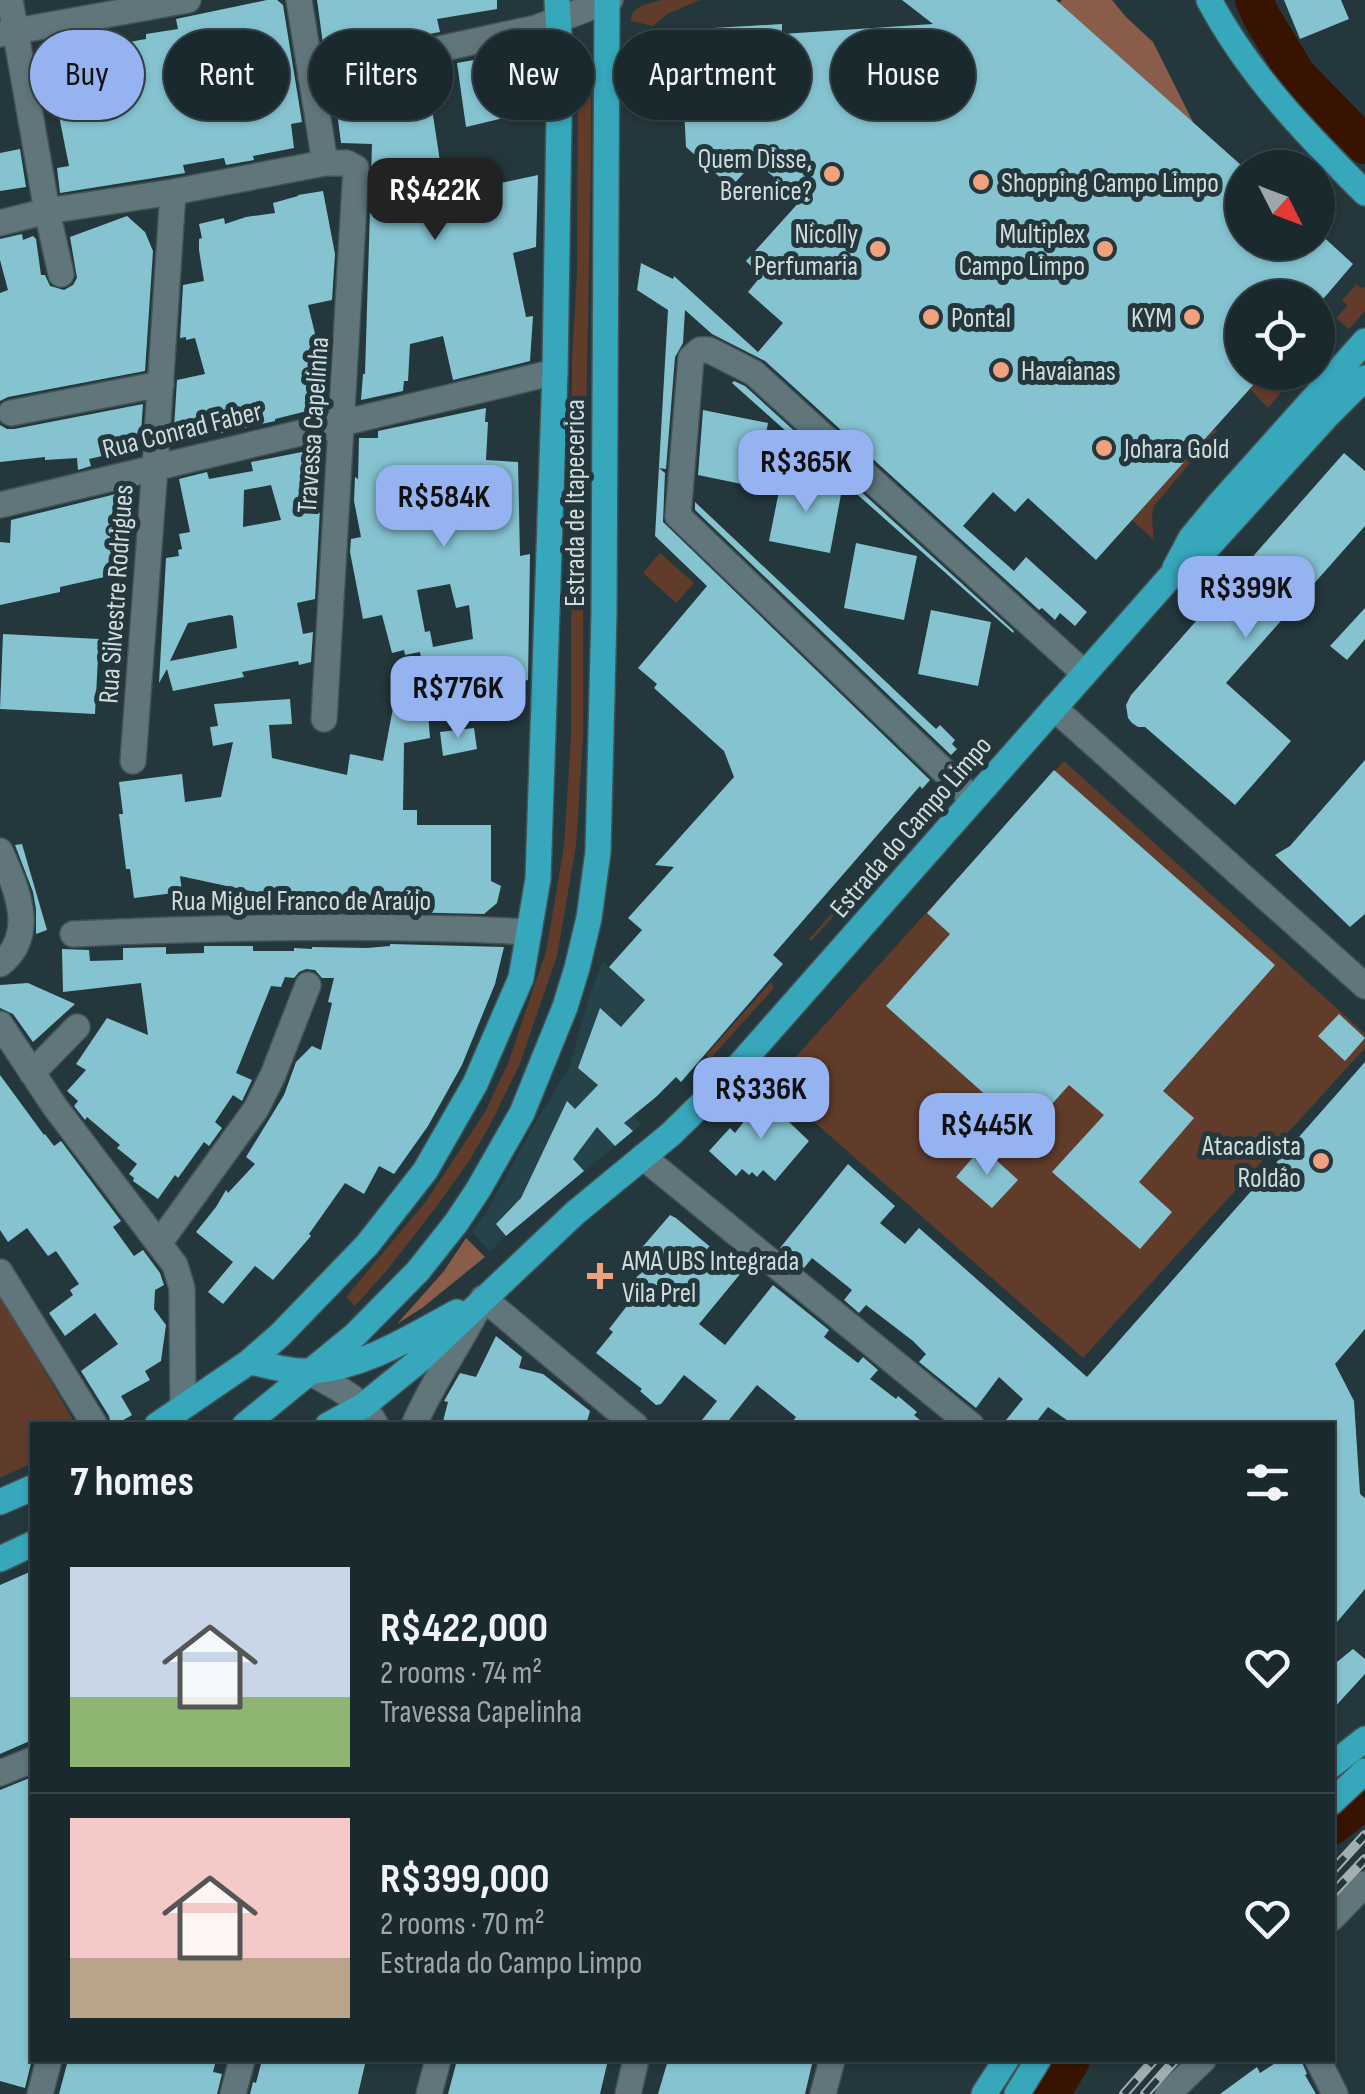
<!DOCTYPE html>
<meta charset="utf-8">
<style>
:root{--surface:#1a292d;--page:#273539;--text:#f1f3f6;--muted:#9fa6aa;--line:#384549;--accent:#95b2f1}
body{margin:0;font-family:"Sofia Sans Condensed",sans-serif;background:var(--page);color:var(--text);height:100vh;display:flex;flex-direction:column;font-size:38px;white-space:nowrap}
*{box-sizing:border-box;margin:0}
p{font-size:32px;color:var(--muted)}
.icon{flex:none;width:55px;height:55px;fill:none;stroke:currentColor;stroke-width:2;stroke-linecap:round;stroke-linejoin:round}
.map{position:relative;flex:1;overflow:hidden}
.sheet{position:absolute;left:30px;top:1422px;width:1305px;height:640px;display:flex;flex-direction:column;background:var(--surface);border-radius:0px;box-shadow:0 2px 8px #0004,0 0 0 2px var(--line)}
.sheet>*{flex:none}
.banner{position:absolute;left:30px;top:30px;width:1305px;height:90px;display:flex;gap:20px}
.needle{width:65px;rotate:132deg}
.fabs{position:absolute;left:1225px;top:150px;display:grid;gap:20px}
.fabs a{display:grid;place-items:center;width:110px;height:110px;border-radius:50%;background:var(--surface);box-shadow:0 2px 8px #0004,0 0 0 2px var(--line);font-size:50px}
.price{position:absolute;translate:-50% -85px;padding:0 22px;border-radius:20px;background:var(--accent);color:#111;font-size:32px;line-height:65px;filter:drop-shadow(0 2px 5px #0008)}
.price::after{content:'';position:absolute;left:50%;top:60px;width:30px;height:22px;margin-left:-15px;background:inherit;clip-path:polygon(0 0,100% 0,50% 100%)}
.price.current{background:#222;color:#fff}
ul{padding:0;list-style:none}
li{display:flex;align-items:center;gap:30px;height:250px;padding:0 40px}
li+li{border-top:2px solid var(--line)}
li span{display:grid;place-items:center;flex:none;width:280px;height:200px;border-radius:0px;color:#555}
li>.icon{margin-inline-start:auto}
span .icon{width:120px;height:120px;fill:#fffc;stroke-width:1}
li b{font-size:42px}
h2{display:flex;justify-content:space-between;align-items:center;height:120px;padding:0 40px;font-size:42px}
.pill{padding:0 35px;border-radius:45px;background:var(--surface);box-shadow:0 2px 8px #0004,0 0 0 2px var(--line);font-size:35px;line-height:90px}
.pill.current{background:var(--accent);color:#111}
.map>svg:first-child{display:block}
</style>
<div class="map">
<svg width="1365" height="2094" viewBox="0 0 1365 2094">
<rect width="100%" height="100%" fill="#23373c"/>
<path fill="#264349" d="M603,961L706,1055L681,1082L675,1077L633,1116L642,1124L506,1235L490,1252L472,1232L486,1213L538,1118L569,1068L589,996Z"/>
<path fill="#623c2b" d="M662,0H700L667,14L653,26L631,21C631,5 649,4 662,0Z
M583,50L587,51L591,73V162L583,578V736L576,846L557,956L519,1066L490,1125L469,1161L440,1202L388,1269L355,1306L346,1297L427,1200L485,1112L508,1063L546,952L564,846L571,737L572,360L577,274L578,59L579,52Z
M1357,284L1361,288L1365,287V311L1349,329L1336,318L1347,306L1342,300Z
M1258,373H1286L1287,389H1281L1280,394L1268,408L1250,389L1257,381L1255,377Z
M1214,429L1217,431L1153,507L1152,519L1154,540L1132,520Z
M660,553L694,583L676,603L643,573Z
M1064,761L1365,1034V1048L1083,1358L771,1084Z
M926,811V814L811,941L809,939L897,840Z
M771,982L774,988L710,1059L706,1055Z
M0,1294L76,1425H32V1463L0,1478Z"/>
<path fill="#8a5d4a" d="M1062,0H1112L1126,17L1153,42L1194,124L1059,3Z
M466,1238L485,1257L422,1308L397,1324L444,1271Z"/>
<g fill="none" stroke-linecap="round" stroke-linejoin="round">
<path stroke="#381302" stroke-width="38" d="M1254,0L1261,16L1297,75L1365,145
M1332,1826L1365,1800
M1051,2094L1071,2060"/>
</g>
<path fill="#85c3d1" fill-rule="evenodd" d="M267,0H277L283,5L302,122L291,124L294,148L253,156L254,160L226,165L224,158L183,165L185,173L60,193L57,168L69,166L56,101L46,103L40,62L85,54L84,50L146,39V34L178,29L176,19Z
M317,0H497V9L437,19L440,32L328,53L323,44Z
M902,0H1056L1242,166V242H1318V232L1353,264L1324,298H1242V372H1265L1096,560L1028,498L1015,512L993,492L963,526L1014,571L1026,557L1087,612L1075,626L1060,613L1055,620L1042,608L1039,610L765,361L712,334L685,310L683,343L675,357L666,469L659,468L665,473L663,522L930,780L922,789L920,786L773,955L783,964L681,1082L676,1077L656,1097L624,1123L633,1131L615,1146L597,1127L573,1159L584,1171L506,1236L496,1224L521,1198L567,1101L575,1109L598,1085L578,1068L600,1008L621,1027L645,1000L609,967L642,930L628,918L674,867L655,865L734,777L724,751L654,688L657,684L638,668L707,586L655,536L668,310L637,290L641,263L673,279L674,276L758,352L783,323L748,292L761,276L746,261L801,200L755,161L731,187L686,147L682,69H658L669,30L704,37L713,28L782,24V34L933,24Z
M1284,0H1341L1349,19L1300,39Z
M508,54V58L526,54L534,80L523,83L529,112L466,127L457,63Z
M426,69L443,181L461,178L464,191L538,175L536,247L513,253L526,317L533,316L530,361L453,380L443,336L410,344L408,381H404L403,391L361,400L363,374H365L372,144L341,143L334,89Z
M20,149L26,187L0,191V153Z
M323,191L335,254L332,300L308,305L319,350L329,348L328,365L315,368L317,381L313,382L319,408L275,419V421L173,444L177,380L205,374L195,338L186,340V337L180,338L183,285L204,281L199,250V239L202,238L199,224L224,218L225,224L246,217L275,213L273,203L298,196V195Z
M127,216L145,232L153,251L145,371L8,397L0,401V293L8,290L0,260V239L22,234L23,240L33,236L36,239L41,275H45L50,286L64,290L73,285L77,278L70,237Z
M734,381L745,386L1014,631L1013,633L732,383Z
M143,404L141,433L136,435L138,454L122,459L120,452L89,459L91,466L78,470L77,458L45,460V457L0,462V425L7,429H14Z
M486,408L485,422H488L486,460L518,462L520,556L530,554L528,680L472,691L468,676L425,685L420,652L405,655L404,650L392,653L382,615L363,619L350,552L351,539L361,537L354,501L355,477L358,479L359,438H378V431ZM450,584L456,608L469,605L473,639L433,647L430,631L425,632L417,590Z
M703,410L768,423L756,487L698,475Z
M321,445L324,447L322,475L304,478L312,509L320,508L315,599L297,603L303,634L313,632L311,662L299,665L298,661L242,672L244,677L173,691L167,669L159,683L166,558L179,556L178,550L182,549L179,534L190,532L179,479L207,472L209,479L253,471L251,462L307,451V448ZM271,485L281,520L243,527L244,490ZM230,615L233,616L237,648L170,661L188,623Z
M1344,453L1365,471V526L1226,683L1291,741L1235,805L1145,727H1138L1132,723L1128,718L1126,705L1131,695Z
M782,476L842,489L830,553L769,541Z
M136,489L131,571L60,587V592L0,605V542L10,543L11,520Z
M695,502L936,729L940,725L955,740L952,744L957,749L951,755L695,510Z
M856,543L917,556L904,620L844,608Z
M1365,608V639L1347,660L1330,646Z
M931,610L991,622L978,686L918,674Z
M3,634L99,639L95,714L0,709Z
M290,699L292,724L269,725L272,758L347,775L350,754L383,761L393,708L427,701L430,738L404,743L403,810H417V825H491V881L501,886L497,903L484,914L353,911L354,905L322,898L320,906L180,876L182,892L134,898L130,869H126L119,814H123L119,782L182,774L185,802L221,797L233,742L213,746L210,727L218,726L214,704Z
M474,728L477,749L443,756L440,732Z
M1365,760V914L1350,927L1275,855L1290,846Z
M1054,770L1275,965L1163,1091L1194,1118L1139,1182L1172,1212L1140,1249L1052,1172L1104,1115L1069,1085L1027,1132L886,1006L950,934L927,913Z
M22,844L47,930L36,934V909L33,892L15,845Z
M390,944L504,947L495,984L462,1065L428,1126L394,1174L379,1166L364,1194L345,1183L309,1234L311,1236L273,1280L255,1266L223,1304L208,1292L233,1262L196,1232L216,1207L226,1190L228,1193L255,1164L246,1157L284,1095L296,1062L312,1046L321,1050L332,1003L328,1002L334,978H322L315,970L306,969L299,972L294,978L285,977L281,987L271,986L236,1073L252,1080L242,1101L233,1095L215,1122L222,1128L209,1146L204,1142L178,1178L175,1175L158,1199L133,1181L134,1178L129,1174L137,1164L117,1148L120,1145L87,1117L85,1120L74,1106L78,1101L67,1091L86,1070L76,1064L107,1018L148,1035L141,983L63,992L62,949L89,950L90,961L123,960V948L166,947V954L204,953V946H253V951H294V948L312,949V947L367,948L390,946Z
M28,983L75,1004L33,1042L13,1014L0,1008V985Z
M1339,1014L1365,1038L1345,1061L1318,1036Z
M1365,1062V1329L1335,1364L1354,1401L1360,1494L1365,1498V1589L1332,1628V1425H1074L1048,1407L1034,1425H1002L1023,1399L999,1377L976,1408L919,1362L926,1354L913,1341L866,1305L859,1313L844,1300L852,1290L812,1258L804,1268L780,1248L848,1164L895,1206L880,1223L905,1244L919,1228L1087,1377Z
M0,1075L44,1135L45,1134L54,1146L61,1141L121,1221L113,1227L134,1256L143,1250L160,1273L164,1285L155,1290L154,1309L166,1325L161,1361L145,1371L150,1380L121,1396L132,1415L115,1425H111L109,1416L81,1371L118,1344L95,1313L65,1336L49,1313L73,1295L70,1290L79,1284L56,1251L48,1256L27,1228L8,1242L0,1230Z
M766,1093L793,1118L789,1122L809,1141L775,1181L763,1170L757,1177L752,1172L749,1175L742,1169L736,1176L709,1151L730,1128L735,1133Z
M982,1147L1018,1180L992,1208L956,1177Z
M670,1215L676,1218L741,1273L699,1324L725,1345L773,1285L829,1330L824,1337L858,1363L863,1357L878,1370L870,1379L896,1399L898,1396L917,1412L914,1415L926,1425H790L796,1417L757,1385L725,1425H698L717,1401L684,1375L661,1404L656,1405L640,1391L642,1389L596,1353L613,1332L609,1329L630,1302L622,1295L650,1261L639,1251Z
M496,1336L522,1357L519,1368L543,1374L590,1411L586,1425H442L448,1402L444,1401L460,1373L476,1377Z
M32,1571V1740L0,1754V1585Z
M1353,1649L1365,1659V1674L1332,1710V1666Z
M32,1777V2059L25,2088L0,2081V1790Z
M68,2060H216L213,2072L222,2074L217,2094H59Z
M262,2060H366L358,2094H250L253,2082L256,2083Z
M457,2060H608L600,2094H448Z
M668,2060H813L805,2094H658Z
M1280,2060H1301L1307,2074L1305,2075L1316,2094H1220L1257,2067L1260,2073Z"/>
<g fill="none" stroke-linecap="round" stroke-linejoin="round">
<g stroke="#425357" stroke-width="28">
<path id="minor" d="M10,0L47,211L61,274
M299,0L325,163
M0,34L188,0
M311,77L536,28L610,0
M0,223L47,211L173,192L325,163H347L356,168L324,719
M11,413L161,384
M0,505L555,372
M1054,708L1365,986
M133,761L155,466L173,192
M973,799L678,516L691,358L700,350H709L754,373L1084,673
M0,851C16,887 38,935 0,964
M73,934C224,927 377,924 529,932
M0,1024L55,1107L175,1265L182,1288L183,1406
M32,1073L77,1027
M643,1157L971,1425
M160,1242L256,1109L273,1075L308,985
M0,1272L95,1425
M309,1372C334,1386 362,1398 376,1425
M414,1425C433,1380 462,1342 483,1298L635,1425
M0,1773L32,1760
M1332,1918L1365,1884
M1318,2060L1335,2094
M40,2094L49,2060
M233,2094L242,2060
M429,2094L438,2060
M628,2094L636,2060
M823,2094L832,2060
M1168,2094L1203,2060"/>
</g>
<g stroke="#425357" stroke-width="28">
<path id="primary" d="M1209,0C1249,75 1306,134 1365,193
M1175,568L1191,538L1220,503L1365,341
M249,1362C269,1365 291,1373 311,1371C365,1367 411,1337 457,1312
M157,1425L249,1362L280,1335L367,1245L425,1171L475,1084L521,978L538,879L555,372L560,53L557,0
M245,1425L355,1335L418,1271L456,1223L478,1190L522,1113L565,1007L577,968L589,918L598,852L604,613L607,0
M328,1425L363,1406L421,1359L575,1213L671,1134L728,1078L1170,577L1207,548L1326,417L1365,378
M0,1502L32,1488
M0,1559L32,1544
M1332,1765L1365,1739
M1332,1802L1365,1771
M984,2094L1006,2060
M1017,2094L1038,2060"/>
</g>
<use href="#minor" stroke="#60767b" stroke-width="25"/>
<use href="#primary" stroke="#37a7bb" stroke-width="25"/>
<g stroke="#a1afb2" stroke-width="10">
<path id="rail" d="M1332,1871L1365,1835
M1332,1894L1365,1859
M1124,2094L1154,2060
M1145,2094L1175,2060"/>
</g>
<use href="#rail" stroke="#23373c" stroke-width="6" stroke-dasharray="19" stroke-linecap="butt"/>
</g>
<g fill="#f1a17d" stroke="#23373c" stroke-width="4">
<circle cx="832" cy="174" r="10"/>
<circle cx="981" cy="182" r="10"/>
<circle cx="878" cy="249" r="10"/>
<circle cx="1105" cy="249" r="10"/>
<circle cx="931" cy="317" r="10"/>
<circle cx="1192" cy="317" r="10"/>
<circle cx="1001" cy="370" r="10"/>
<circle cx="1104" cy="448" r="10"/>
<circle cx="1321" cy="1161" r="10"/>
<path d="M595 1261h10v10h10v10h-10v10h-10v-10h-10v-10h10z"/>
</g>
<g text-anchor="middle" stroke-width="10" stroke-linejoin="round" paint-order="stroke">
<g font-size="28" fill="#cfdbdd" stroke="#23373c" text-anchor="end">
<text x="812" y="168">Quem Disse,<tspan x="812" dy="32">Berenice?</tspan></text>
<text x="1001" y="192" text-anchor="start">Shopping Campo Limpo</text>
<text x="858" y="243">Nicolly<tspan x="858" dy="32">Perfumaria</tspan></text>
<text x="1085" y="243">Multiplex<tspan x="1085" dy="32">Campo Limpo</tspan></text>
<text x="951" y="327" text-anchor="start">Pontal</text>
<text x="1172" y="327">KYM</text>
<text x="1021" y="380" text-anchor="start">Havaianas</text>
<text x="1124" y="458" text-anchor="start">Johara Gold</text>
<text x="1301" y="1155">Atacadista<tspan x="1301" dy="32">Roldão</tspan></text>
<text x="622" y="1270" text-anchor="start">AMA UBS Integrada<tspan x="622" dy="32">Vila Prel</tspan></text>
</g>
<g font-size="28" fill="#cfdbdd" stroke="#23373c">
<text transform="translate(312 425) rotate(-86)" y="10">Travessa Capelinha</text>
<text transform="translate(182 429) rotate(-14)" y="10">Rua Conrad Faber</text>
<text transform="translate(574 503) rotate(-90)" y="10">Estrada de Itapecerica</text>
<text transform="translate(115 594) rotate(-86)" y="10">Rua Silvestre Rodrigues</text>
<text transform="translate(910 826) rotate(-49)" y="10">Estrada do Campo Limpo</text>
<text x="301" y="910">Rua Miguel Franco de Araújo</text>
</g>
</g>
</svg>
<div class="fabs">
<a><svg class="needle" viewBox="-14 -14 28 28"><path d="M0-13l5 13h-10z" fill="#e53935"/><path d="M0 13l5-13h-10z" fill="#9fa6aa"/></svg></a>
<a><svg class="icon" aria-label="locate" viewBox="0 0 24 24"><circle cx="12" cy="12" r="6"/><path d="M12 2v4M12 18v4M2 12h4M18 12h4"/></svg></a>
</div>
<b class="price current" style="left:435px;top:243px">R$422K</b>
<b class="price" style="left:806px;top:515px">R$365K</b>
<b class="price" style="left:444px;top:550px">R$584K</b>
<b class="price" style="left:1246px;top:641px">R$399K</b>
<b class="price" style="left:458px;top:741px">R$776K</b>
<b class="price" style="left:761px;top:1142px">R$336K</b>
<b class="price" style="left:987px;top:1178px">R$445K</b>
<div class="banner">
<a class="pill current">Buy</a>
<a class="pill">Rent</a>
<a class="pill">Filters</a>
<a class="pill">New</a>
<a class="pill">Apartment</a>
<a class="pill">House</a>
</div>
<section class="sheet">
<h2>7 homes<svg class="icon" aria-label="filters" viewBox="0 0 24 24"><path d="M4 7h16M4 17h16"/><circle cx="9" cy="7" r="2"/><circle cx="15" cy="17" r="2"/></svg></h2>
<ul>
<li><span style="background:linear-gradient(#c9d6e8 65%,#8fb573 0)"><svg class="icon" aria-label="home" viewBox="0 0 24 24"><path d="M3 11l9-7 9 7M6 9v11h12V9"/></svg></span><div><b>R$422,000</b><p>2 rooms · 74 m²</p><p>Travessa Capelinha</p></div><svg class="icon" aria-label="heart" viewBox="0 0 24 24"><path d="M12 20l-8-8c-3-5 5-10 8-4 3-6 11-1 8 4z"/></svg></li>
<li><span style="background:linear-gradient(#f6c9c9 70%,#b9a48a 0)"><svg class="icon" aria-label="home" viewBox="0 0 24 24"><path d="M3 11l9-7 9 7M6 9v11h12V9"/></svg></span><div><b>R$399,000</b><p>2 rooms · 70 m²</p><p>Estrada do Campo Limpo</p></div><svg class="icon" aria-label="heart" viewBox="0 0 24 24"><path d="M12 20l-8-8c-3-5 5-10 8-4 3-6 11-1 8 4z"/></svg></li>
</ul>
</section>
</div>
